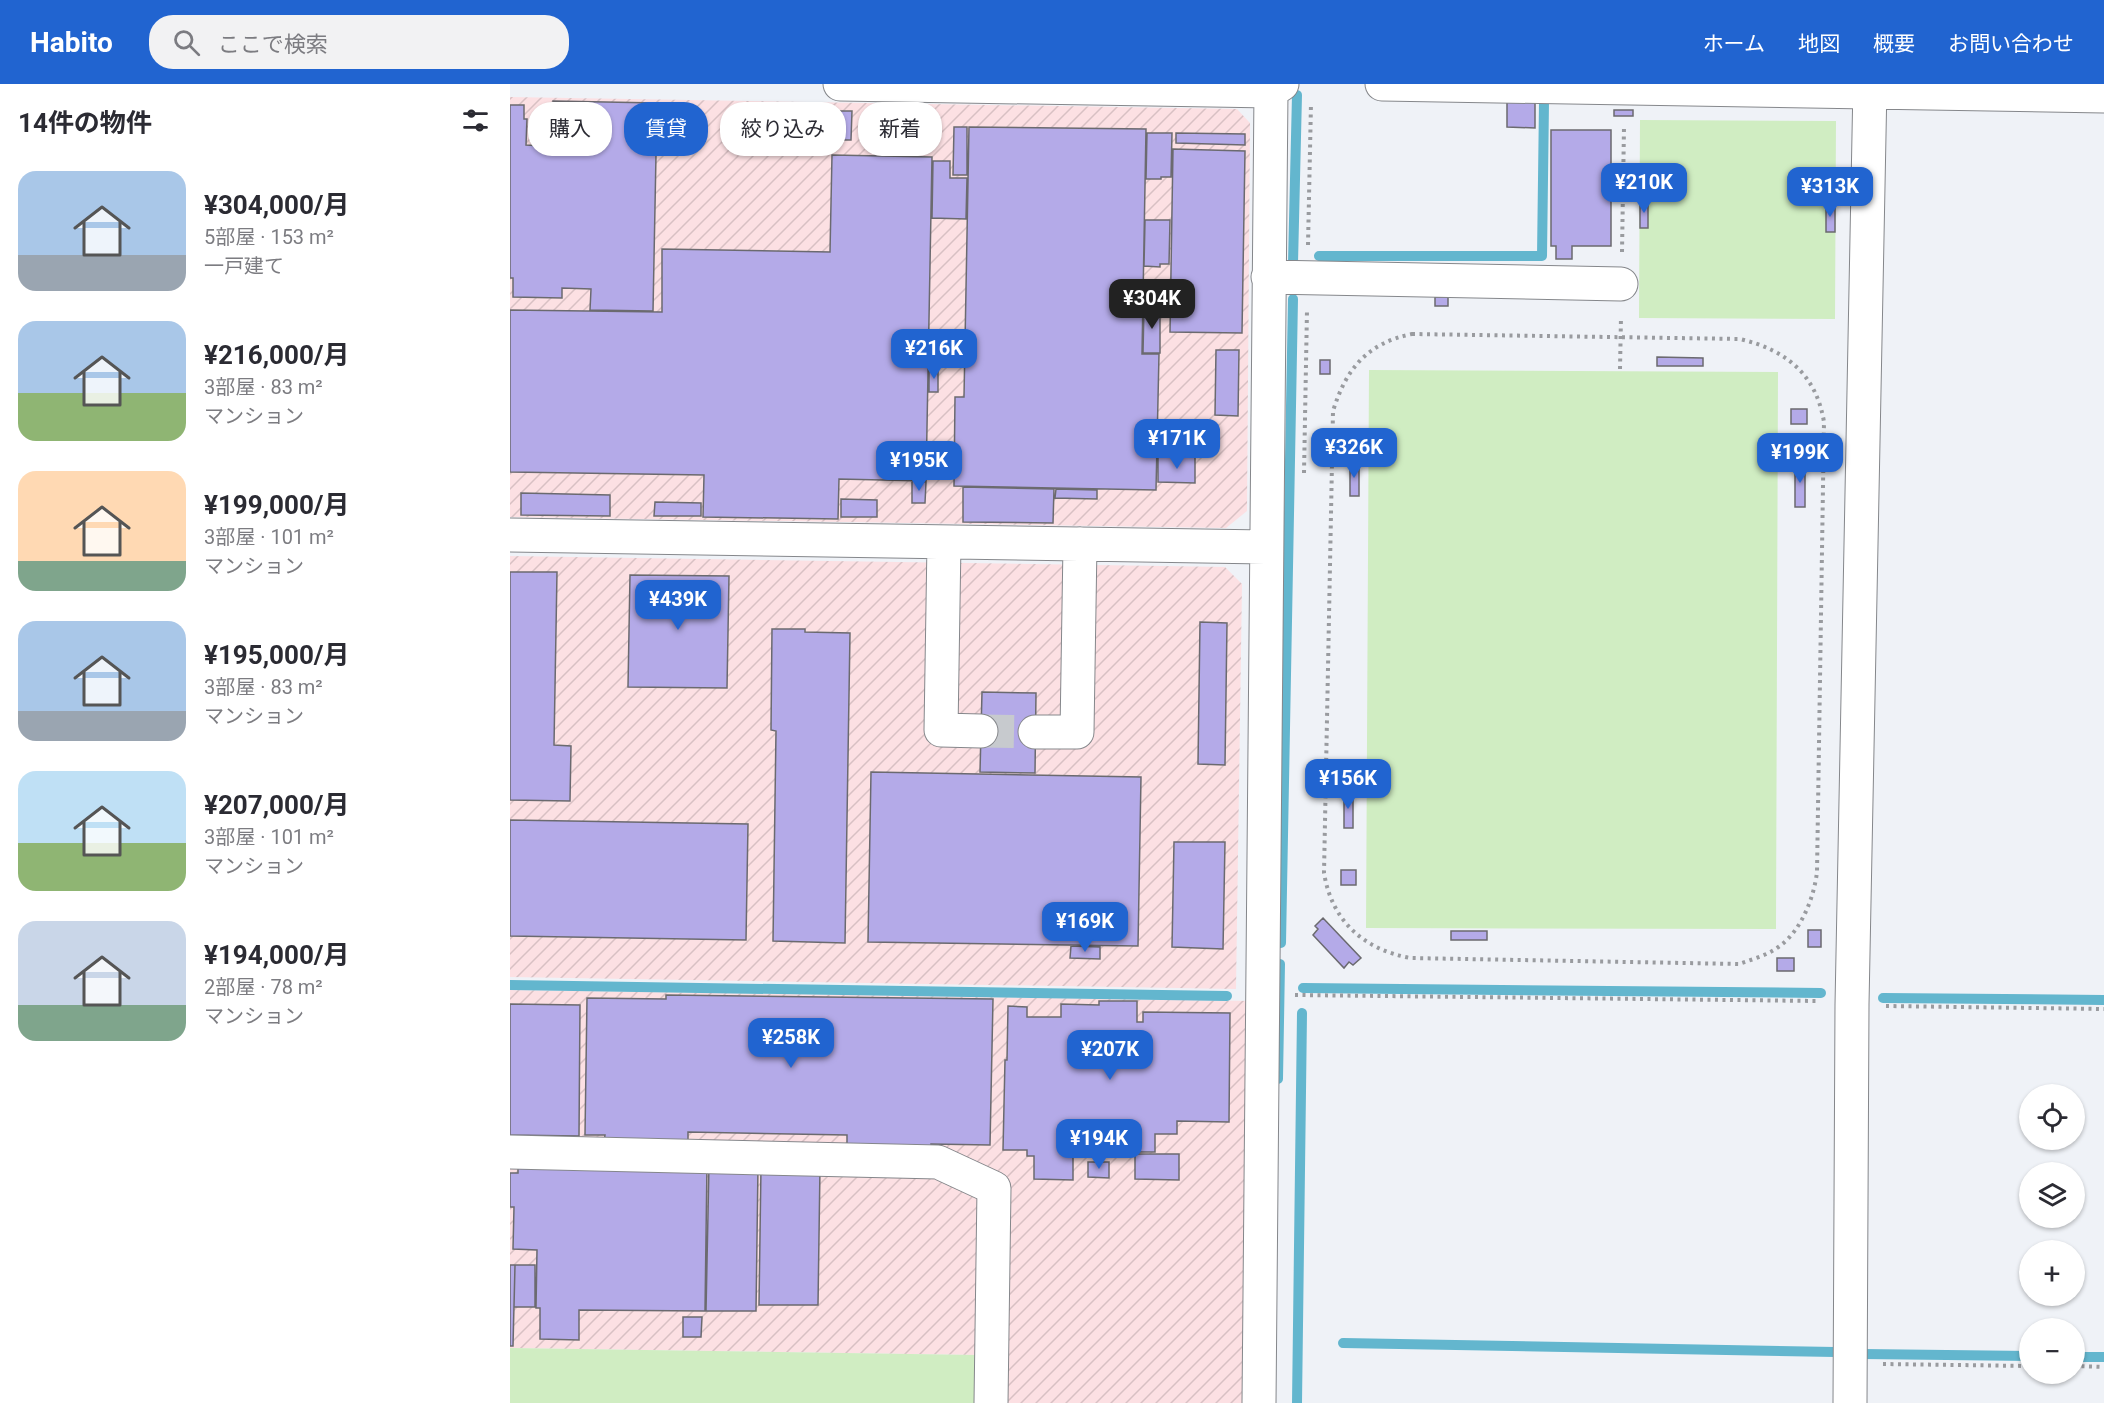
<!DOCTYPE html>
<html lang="ja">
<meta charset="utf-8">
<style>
:root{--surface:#fff;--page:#f2f2f3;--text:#2b2b33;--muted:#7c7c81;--accent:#2164d0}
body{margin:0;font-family:Roboto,"Noto Sans JP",sans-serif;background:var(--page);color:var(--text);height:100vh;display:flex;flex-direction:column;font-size:22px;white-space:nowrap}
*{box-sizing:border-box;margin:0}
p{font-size:20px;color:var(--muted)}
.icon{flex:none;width:33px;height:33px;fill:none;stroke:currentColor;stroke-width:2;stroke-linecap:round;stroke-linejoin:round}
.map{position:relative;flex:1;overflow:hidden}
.side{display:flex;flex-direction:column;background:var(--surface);width:510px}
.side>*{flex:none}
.hud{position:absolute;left:18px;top:18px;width:570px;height:54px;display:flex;gap:12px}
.buttons{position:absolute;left:1509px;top:1000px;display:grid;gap:12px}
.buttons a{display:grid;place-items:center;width:66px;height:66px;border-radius:50%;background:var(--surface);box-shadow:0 2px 4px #0004;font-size:30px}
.price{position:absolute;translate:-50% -51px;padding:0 14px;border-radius:12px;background:var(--accent);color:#fff;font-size:20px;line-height:39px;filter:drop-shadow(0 2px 3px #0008)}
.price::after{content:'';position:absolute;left:50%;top:36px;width:18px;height:14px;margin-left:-9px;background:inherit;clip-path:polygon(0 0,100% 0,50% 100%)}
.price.current{background:#222;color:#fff}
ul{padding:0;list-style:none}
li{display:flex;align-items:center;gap:18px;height:150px;padding:0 18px}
li span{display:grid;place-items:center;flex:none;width:168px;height:120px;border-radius:18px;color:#555}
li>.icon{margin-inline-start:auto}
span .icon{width:72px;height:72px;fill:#fffc;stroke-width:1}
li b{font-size:26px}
h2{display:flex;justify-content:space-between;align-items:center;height:72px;padding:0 18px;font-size:26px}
.chip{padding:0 21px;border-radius:24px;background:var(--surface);box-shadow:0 2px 4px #0004;font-size:21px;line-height:54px}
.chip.current{background:var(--accent);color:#fff}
header{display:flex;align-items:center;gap:36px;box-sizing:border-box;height:84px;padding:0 30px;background:var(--accent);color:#fff}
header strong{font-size:28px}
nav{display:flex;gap:33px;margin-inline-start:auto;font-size:21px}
.search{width:420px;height:54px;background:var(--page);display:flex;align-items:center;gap:15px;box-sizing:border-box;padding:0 21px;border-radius:24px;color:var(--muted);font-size:22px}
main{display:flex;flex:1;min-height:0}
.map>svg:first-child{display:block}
</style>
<header>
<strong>Habito</strong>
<div class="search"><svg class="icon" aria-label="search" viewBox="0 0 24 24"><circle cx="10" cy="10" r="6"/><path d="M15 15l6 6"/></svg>ここで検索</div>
<nav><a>ホーム</a><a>地図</a><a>概要</a><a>お問い合わせ</a></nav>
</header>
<main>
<section class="side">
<h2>14件の物件<svg class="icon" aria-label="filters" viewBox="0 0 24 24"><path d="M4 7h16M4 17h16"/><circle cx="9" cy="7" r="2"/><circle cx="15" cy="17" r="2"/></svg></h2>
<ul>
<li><span style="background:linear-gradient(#a9c7e8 70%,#9aa5b1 0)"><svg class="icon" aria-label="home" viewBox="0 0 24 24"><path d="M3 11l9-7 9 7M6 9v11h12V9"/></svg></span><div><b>¥304,000/月</b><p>5部屋 · 153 m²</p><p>一戸建て</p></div></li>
<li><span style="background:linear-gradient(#a9c7e8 60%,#8fb573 0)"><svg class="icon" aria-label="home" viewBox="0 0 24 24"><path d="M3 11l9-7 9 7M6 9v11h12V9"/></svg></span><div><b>¥216,000/月</b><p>3部屋 · 83 m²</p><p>マンション</p></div></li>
<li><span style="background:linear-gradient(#ffd9b3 75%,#7fa58c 0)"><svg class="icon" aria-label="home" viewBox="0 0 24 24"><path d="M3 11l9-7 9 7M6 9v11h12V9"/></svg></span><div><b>¥199,000/月</b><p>3部屋 · 101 m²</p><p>マンション</p></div></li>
<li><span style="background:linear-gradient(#a9c7e8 75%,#9aa5b1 0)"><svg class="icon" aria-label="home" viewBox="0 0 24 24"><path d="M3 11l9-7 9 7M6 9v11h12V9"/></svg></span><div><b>¥195,000/月</b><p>3部屋 · 83 m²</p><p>マンション</p></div></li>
<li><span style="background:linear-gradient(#bfe0f5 60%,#8fb573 0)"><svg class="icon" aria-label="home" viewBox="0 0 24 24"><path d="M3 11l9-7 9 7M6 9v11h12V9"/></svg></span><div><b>¥207,000/月</b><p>3部屋 · 101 m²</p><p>マンション</p></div></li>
<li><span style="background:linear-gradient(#c9d6e8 70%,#7fa58c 0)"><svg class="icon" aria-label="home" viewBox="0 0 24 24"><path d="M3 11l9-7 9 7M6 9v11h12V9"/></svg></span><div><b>¥194,000/月</b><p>2部屋 · 78 m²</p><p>マンション</p></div></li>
</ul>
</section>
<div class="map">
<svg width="1594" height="1319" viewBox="0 0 1594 1319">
<defs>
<pattern id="industrial-furrows" width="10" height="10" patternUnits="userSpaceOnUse" patternTransform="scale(1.5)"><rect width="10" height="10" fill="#fce0e3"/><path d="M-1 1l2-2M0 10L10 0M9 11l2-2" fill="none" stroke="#d8c0c3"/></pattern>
</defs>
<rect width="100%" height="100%" fill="#eff2f7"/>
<path fill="url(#industrial-furrows)" d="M0,13L727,25L740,39L737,427L716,444L0,433Z
M0,472L715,483L732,500L726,905L0,893Z
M0,906L743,917L736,1319H466V1271L0,1264Z"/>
<path fill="#d0edc2" d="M1130,36L1326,37L1325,235L1129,234Z
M859,286L1268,288L1266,845L856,844Z
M0,1264L467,1271L466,1319H0Z"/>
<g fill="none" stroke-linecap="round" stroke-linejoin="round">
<path stroke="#63b6ce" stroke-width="10" d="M809,172H1032L1034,18
M783,179L787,11
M771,859L783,215
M0,901L717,912
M793,904L1311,909
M1373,914L1594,916
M768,995L770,880
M833,1259L1325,1268
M1353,1270L1520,1272
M1564,1273H1594
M787,1319L792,929"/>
</g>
<path fill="#b4aae8" stroke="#6b6a6f" stroke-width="1.5" d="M997,15H1025V44L997,43Z
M43,17L147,19L143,227L80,226L81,205L52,204V214L3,213V194H0V21H14V35H17L16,61L34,62L35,53H58L59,34H42Z
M265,26L305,27V54L264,53Z
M1104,26H1123V32H1104Z
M220,27L260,28L259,53L220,52Z
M328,27H342L341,56H327Z
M310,43H321V53H309Z
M444,43H457V91H443Z
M459,43L636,45L632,270H649L646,406L444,402L445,313H454Z
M1041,46H1101V162H1062V175H1046V162H1041Z
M637,49H662L661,93H651V95H636Z
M666,49L735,50V61L666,59Z
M663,65L735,67L732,249L660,248Z
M322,71L422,73L416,397L329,395L328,435L193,433L194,391L0,388V226L152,228V165L320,168Z
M423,77H440V94H457L456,135L422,134Z
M1130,117H1138V144H1130Z
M1316,121H1325V148H1316Z
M635,136H660L659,180H650V183L634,182Z
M925,213H938V222H925Z
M634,223H650V269H633Z
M706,266H729L728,332L705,331Z
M1147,273L1193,274V282H1147Z
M810,276H820V290H810Z
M419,283H428V308H419Z
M1281,325H1297V340H1281Z
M648,372L685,373V399L648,398Z
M840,377H849V412H840Z
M1285,377H1295V423H1285Z
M402,397L416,398L415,419H402Z
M453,403L544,405L543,439L453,438Z
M546,405L587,406V415L545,414Z
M11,409L100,411V432L11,431Z
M331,415L367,416V433H331Z
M145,418L191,419V432H144Z
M0,488H47L44,661L61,662L60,717L0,716Z
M120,491L219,492L217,604L118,603Z
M690,538L717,539L715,681L688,680Z
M262,545H295V548L340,549L335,859L263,857L266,647L261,646Z
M472,608L526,609L525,689L470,688Z
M361,688L631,693L628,862L358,858Z
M834,708H843V744H834Z
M0,736L238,740L236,856L0,852Z
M664,758H715L713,865L662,863Z
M831,786H846V801H831Z
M813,834L851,874L843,881L839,878L834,884L803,851L808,845L805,842Z
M1298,846H1311V863H1298Z
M941,847H977V856H941Z
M561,862L590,863V875L560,874Z
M1267,874H1284V887H1267Z
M156,911L483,915L480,1061L421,1060V1064L337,1063V1051L178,1048V1059L94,1058L95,1051H75L77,914L156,915Z
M589,917H627V938H633V928L720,929L719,1038L667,1037V1050H645V1068H603V1073L563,1072V1096L524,1095V1072H517V1066H493L495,976H497L498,922L517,923V933H551V920L589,921Z
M0,920L70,921L69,1052L0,1051Z
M625,1070H669V1096L625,1095Z
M8,1077L197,1080L195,1227L69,1226V1256L30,1255V1224H26L27,1166L3,1165L4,1123H0V1089H8Z
M578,1078H599V1094L578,1093Z
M199,1081L248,1082L246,1227H196Z
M251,1083H310L308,1221H249Z
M0,1181H5L3,1262H0Z
M5,1181H25V1223H4Z
M173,1233H192L191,1253H173Z"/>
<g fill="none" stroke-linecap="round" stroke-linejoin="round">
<path stroke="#c7cace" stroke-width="33" stroke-dasharray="33 16" stroke-linecap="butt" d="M471,647L525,648"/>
<g stroke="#85878b" stroke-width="35">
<path id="minor" d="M330,0L761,7L772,0
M872,0L1594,12
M758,193L1111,200
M0,451L755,463
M434,458L431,646L471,647
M525,648H567L570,460
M0,1068L428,1078L484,1104L481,1319
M749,1319L761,7
M1340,1319L1342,921L1360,0"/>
</g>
<path stroke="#999b9f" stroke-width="4" stroke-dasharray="3 4.5" stroke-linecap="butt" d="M798,161L801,19
M1112,168L1114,43
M902,250L1230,255C1276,266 1306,290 1314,338L1307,788C1304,813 1292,845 1271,861C1259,871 1243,875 1229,880L900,874C853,865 822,837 814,789L823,327C836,285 857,259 902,250Z
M1110,285L1111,233
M794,389L797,226
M785,911L1308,917
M1376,922L1594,925
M1373,1280L1520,1282
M1564,1282L1594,1283"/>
<use href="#minor" stroke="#fff" stroke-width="33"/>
</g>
</svg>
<div class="buttons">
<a><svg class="icon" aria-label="locate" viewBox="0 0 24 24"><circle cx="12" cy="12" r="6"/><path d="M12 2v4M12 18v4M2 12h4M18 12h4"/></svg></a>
<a><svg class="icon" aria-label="layers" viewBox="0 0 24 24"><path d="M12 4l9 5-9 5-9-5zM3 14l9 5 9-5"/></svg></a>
<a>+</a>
<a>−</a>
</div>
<b class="price" style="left:1134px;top:130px">¥210K</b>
<b class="price" style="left:1320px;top:134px">¥313K</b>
<b class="price current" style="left:642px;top:246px">¥304K</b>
<b class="price" style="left:424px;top:296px">¥216K</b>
<b class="price" style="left:667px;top:386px">¥171K</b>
<b class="price" style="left:844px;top:395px">¥326K</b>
<b class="price" style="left:1290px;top:400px">¥199K</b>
<b class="price" style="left:409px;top:408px">¥195K</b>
<b class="price" style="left:168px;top:547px">¥439K</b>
<b class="price" style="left:838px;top:726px">¥156K</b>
<b class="price" style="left:575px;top:869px">¥169K</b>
<b class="price" style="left:281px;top:985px">¥258K</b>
<b class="price" style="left:600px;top:997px">¥207K</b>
<b class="price" style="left:589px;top:1086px">¥194K</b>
<div class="hud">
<a class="chip">購入</a>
<a class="chip current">賃貸</a>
<a class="chip">絞り込み</a>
<a class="chip">新着</a>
</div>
</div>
</main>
